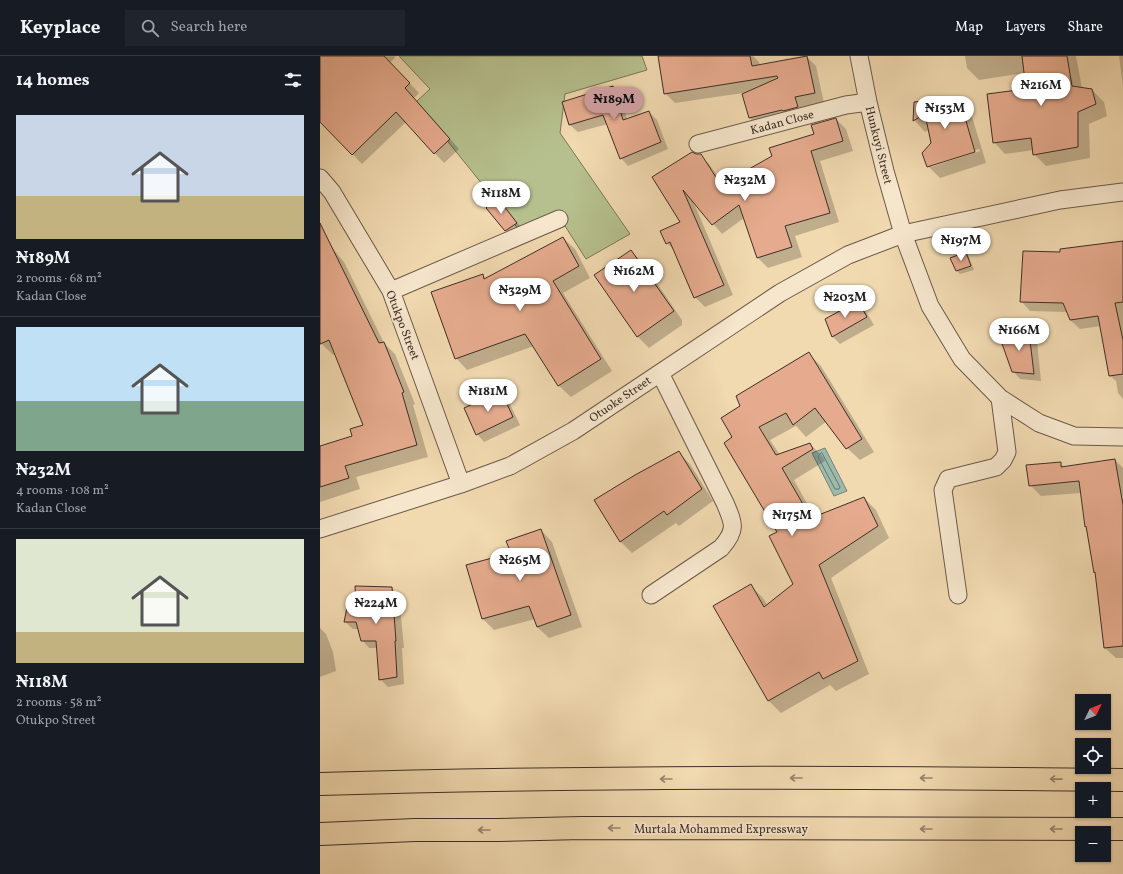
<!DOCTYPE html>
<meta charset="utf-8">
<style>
:root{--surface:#171b24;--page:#20242c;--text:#f1f3f6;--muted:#9ea1a6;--line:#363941;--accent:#c59692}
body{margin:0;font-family:Vollkorn,serif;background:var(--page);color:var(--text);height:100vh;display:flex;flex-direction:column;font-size:15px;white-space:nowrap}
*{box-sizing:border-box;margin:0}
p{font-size:13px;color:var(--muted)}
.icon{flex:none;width:22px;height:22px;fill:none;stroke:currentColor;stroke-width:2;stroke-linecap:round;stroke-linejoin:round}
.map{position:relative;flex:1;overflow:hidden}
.details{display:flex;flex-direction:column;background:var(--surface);width:320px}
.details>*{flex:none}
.needle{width:26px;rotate:47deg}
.fabs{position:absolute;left:755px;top:638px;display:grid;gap:8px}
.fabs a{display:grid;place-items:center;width:36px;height:36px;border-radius:0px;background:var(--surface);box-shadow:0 1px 3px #0004;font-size:20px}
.price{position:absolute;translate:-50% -34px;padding:0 9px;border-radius:14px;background:#fff;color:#222;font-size:13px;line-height:26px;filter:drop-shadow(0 1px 2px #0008)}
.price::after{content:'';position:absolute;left:50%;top:24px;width:12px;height:9px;margin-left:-6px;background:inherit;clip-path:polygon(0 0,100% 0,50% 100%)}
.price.on{background:var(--accent);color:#111}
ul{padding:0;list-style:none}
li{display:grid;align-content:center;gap:8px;height:212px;padding:0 16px}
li+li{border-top:1px solid var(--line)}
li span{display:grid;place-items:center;height:124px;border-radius:0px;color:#555}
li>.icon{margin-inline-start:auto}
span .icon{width:72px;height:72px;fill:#fffc;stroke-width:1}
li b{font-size:17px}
h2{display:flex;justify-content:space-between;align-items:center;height:48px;padding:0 16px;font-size:17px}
header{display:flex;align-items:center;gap:24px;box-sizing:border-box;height:56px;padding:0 20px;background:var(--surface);border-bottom:1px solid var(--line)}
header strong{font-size:19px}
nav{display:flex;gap:22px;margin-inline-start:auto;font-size:14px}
.search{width:280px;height:36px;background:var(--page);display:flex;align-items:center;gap:10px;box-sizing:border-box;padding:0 14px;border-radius:0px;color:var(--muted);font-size:15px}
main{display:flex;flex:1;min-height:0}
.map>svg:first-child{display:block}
</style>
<header>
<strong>Keyplace</strong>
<div class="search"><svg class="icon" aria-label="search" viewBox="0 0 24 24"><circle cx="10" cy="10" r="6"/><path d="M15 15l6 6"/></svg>Search here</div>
<nav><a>Map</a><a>Layers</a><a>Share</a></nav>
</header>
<main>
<section class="details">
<h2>14 homes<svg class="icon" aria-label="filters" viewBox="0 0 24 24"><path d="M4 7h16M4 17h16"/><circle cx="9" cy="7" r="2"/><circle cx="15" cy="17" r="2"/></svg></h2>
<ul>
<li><span style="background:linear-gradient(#c9d6e8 65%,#c2b280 0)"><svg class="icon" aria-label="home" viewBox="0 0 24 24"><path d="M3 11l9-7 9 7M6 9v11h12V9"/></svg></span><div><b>₦189M</b><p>2 rooms · 68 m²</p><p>Kadan Close</p></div></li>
<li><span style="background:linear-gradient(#bfe0f5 60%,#7fa58c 0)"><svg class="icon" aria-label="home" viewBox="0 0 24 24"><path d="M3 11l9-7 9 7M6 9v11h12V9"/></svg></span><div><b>₦232M</b><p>4 rooms · 108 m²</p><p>Kadan Close</p></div></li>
<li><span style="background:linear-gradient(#dfe7d0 75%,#c2b280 0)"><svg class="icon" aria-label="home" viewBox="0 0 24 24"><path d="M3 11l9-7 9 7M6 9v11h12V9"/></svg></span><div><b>₦118M</b><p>2 rooms · 58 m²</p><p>Otukpo Street</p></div></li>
</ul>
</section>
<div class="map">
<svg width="803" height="818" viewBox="0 0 803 818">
<rect width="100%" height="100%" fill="#f1d9b0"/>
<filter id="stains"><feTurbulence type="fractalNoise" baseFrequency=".005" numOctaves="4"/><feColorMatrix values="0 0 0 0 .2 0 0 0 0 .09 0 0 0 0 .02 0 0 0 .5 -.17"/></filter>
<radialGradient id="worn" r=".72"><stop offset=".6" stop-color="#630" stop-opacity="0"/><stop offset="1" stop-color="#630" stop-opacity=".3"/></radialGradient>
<path fill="#b6c08e" stroke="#7a775a" d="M79,0H322L327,14L245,38L240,77L310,178L266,203L245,170L208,185L96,46L110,33Z"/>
<path fill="#9bbaac" stroke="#768277" d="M505,392L527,435L514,440L492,397Z"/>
<path fill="#0003" fill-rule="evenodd" d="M0,0H76L70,7L99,37L94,42L139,93L124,107L86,66L42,108L0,65Z
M339,0H433L439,6L440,10L486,0L496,10L504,47L484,51L487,61L439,72L430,62L423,37L355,47L345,37Z
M645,0H756L762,32L772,34L784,46L787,60L769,68L770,102L726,110L714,98V94L685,98L674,86L707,34L705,17L659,24L647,12Z
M799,0H803V31Z
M293,32L300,39L307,63L329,56L337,64L348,93L308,110L301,102L288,68L258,76L250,69Z
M639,42L650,54L666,107L620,122L608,110L612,88L609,74L605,76L594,64L595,47ZM659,93L660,95L611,111L614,108Z
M516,63L526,73L533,95L500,105L519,166L475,180L482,201L448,212L438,202L424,162L402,178L373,145L413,239L385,251L375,241L356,196L347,187L362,167L333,121L376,99H380L390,109L403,129L495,79Z
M177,142L203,174L193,181L186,174Z
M0,177L24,206L64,287L75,298L95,348L93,349L108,401L36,421L40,433L0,446V391L34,380L45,370L16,298L13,299L2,288L0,289Z
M243,182L255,193L270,222L243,237L292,315L251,341L239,330L214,290L147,314L136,302L162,219L166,223Z
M803,186V343L798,337L796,325L790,320L781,270L760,273L750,264L747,256L710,255L701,245L741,197Z
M311,195L323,207L362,264V269L329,292L317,280Z
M645,197L649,201L654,214L640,218L636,214Z
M537,246L545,254L554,269L520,288L513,281L506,263Z
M709,277L717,285L721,325L700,323L693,315Z
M489,298L501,310L554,396L540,404L527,392L507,365L486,381L476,370L450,384L460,399L490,388L503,401L505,405L474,424L495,462L544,442L556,454L569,482L511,522L549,618L516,635L510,629L461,657L449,645L395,551L431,530L443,542L448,550L474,529L459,477L414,381L421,350Z
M181,336L188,344L200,369L164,386L157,378Z
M358,396L370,408L393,445L359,470L356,467L312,497L300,485Z
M795,404L803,412V602H796L785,592L776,518L775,516L767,472L766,470L761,437L721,440L710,429L740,407L745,412Z
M221,474L232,486L262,571L229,582L217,571L215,563L174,574L163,563L192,498Z
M71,532L79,540L84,592H82L84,628L68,631L60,623L58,592H49L42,584L39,573H33L25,566L37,549Z
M0,572L6,578L13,596L16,615L0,621Z"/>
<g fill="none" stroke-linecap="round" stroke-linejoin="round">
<path stroke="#6c746a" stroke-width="1" d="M502,397L520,431L519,433H515L498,401L499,399Z"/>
</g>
<path fill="#e6ab8e" stroke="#3e2e27" d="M0,0H64L90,27L85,32L130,83L114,98L76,56L32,99L0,66Z
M338,0H430L432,10L487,0L495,37L475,41L478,51L463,55L462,54L429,62L422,38L458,22L457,20L344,38Z
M702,0H747L752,30L772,33L776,48L758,56V91L713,99L711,82L673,87L667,38L706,33Z
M293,30L303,64L329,55L341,86L300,103L283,59L249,69L242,46Z
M639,41L655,96L607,111L602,97L611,87L605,58L593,65L594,46Z
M516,62L523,85L491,95L510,157L465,170L472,191L437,202L419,149L392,169L363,134L404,229L374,242L350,186L346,188L340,175L360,166L332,121L372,96L376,98H381L401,129L452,100L449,92L494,78L491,69Z
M177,141L197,167L185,175L166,152Z
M0,167L59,287L64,286L84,336L82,337L97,389L25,410L29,422L0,431V390L32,380L30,373L43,369L9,284L0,288Z
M243,181L259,210L233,225L281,303L238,330L205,278L135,303L111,236L163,218L164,223Z
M803,185V246L795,247L803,284V318L789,320L778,260L750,264L743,247L700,246L703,195L740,196V193Z
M311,194L354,255L317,281L274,219Z
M646,196L651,210L636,215L630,202Z
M538,245L547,261L512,281L505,263Z
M709,276L714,318L692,316L679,279Z
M489,296L542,383L526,393L495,352L473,369L466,357L439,371L456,399L490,387L493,393L462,412L491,462L544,441L558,470L499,509L538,605L503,623L499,616L448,645L393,550L431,528L444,551L473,528L449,480L457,476L404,387L412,381L401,362L420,350L416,340Z
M181,335L193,361L156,379L144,352Z
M359,395L382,433L347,459L344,455L300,486L274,444L315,419Z
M795,403L803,449V590L784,592L775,516L774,517L766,470L765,471L759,425L709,430L706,409L741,406V411Z
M221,473L251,559L217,571L209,550L162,563L146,509L191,497L186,485Z
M35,530L72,531L76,585H75L77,621L59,624L56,585H41L36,566H24L28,547L36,548Z"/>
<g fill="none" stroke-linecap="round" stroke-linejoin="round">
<g stroke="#6b5949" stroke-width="19">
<path id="minor" d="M539,0L548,46L565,115L583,178L610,250L642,303L680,342L719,367L754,380L803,381
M378,88L526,49L548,46
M0,122L12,136L71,235L141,428
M71,235L239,163
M0,473L141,428L190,410L253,375L460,237L528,199L583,178L740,144L803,136
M331,539L401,492C417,474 414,468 405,447L340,317
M638,539L623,434L628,423L676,411L683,404L687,396L680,342"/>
</g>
<g stroke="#3e2e27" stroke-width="24">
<path id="trunk" d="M0,728C267,720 535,721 803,724"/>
</g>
<g stroke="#3e2e27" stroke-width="24">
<path id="motorway" d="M0,778L95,774H178L262,772L803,773"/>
</g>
<use href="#minor" stroke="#f6e6cc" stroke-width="17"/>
<use href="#trunk" stroke="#f1d9b0" stroke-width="22"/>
<use href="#motorway" stroke="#f1d9b0" stroke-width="22"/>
</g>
<defs><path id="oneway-shaft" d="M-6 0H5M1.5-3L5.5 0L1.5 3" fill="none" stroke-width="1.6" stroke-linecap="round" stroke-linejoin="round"/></defs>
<g stroke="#98846c">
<use href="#oneway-shaft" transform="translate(476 722) rotate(180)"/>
<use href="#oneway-shaft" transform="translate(606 722) rotate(180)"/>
<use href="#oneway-shaft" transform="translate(346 723) rotate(180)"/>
<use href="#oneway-shaft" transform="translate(736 723) rotate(-179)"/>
<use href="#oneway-shaft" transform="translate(294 772) rotate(-180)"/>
<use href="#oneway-shaft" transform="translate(606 773) rotate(-180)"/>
<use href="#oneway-shaft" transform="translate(736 773) rotate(-180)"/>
<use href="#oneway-shaft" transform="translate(164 774) rotate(-180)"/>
</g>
<g text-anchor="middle" stroke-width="3.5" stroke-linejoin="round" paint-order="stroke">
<g font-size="12" fill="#3e2e27" stroke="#f6e6cc">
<text transform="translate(462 66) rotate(-15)" y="4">Kadan Close</text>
<text transform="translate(559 89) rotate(76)" y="4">Hunkuyi Street</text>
<text transform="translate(83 269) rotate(69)" y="4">Otukpo Street</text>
<text transform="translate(300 343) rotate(-34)" y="4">Otuoke Street</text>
<text x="401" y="777">Murtala Mohammed Expressway</text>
</g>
</g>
<rect width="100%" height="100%" filter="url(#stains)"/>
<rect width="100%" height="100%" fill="url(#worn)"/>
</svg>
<div class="fabs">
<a><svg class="needle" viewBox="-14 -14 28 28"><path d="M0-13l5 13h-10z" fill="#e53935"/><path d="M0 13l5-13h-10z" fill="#9ea1a6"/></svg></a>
<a><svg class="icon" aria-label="locate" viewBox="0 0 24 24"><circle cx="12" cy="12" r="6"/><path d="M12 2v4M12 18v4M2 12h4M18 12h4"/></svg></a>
<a>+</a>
<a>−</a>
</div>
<b class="price" style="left:721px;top:51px">₦216M</b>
<b class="price on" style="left:294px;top:65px">₦189M</b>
<b class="price" style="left:625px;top:74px">₦153M</b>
<b class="price" style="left:425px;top:146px">₦232M</b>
<b class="price" style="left:181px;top:159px">₦118M</b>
<b class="price" style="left:641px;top:206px">₦197M</b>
<b class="price" style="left:314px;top:237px">₦162M</b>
<b class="price" style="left:200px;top:256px">₦329M</b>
<b class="price" style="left:525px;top:263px">₦203M</b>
<b class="price" style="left:699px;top:296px">₦166M</b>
<b class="price" style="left:168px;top:357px">₦181M</b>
<b class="price" style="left:472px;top:481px">₦175M</b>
<b class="price" style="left:200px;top:526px">₦265M</b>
<b class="price" style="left:56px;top:569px">₦224M</b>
</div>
</main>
